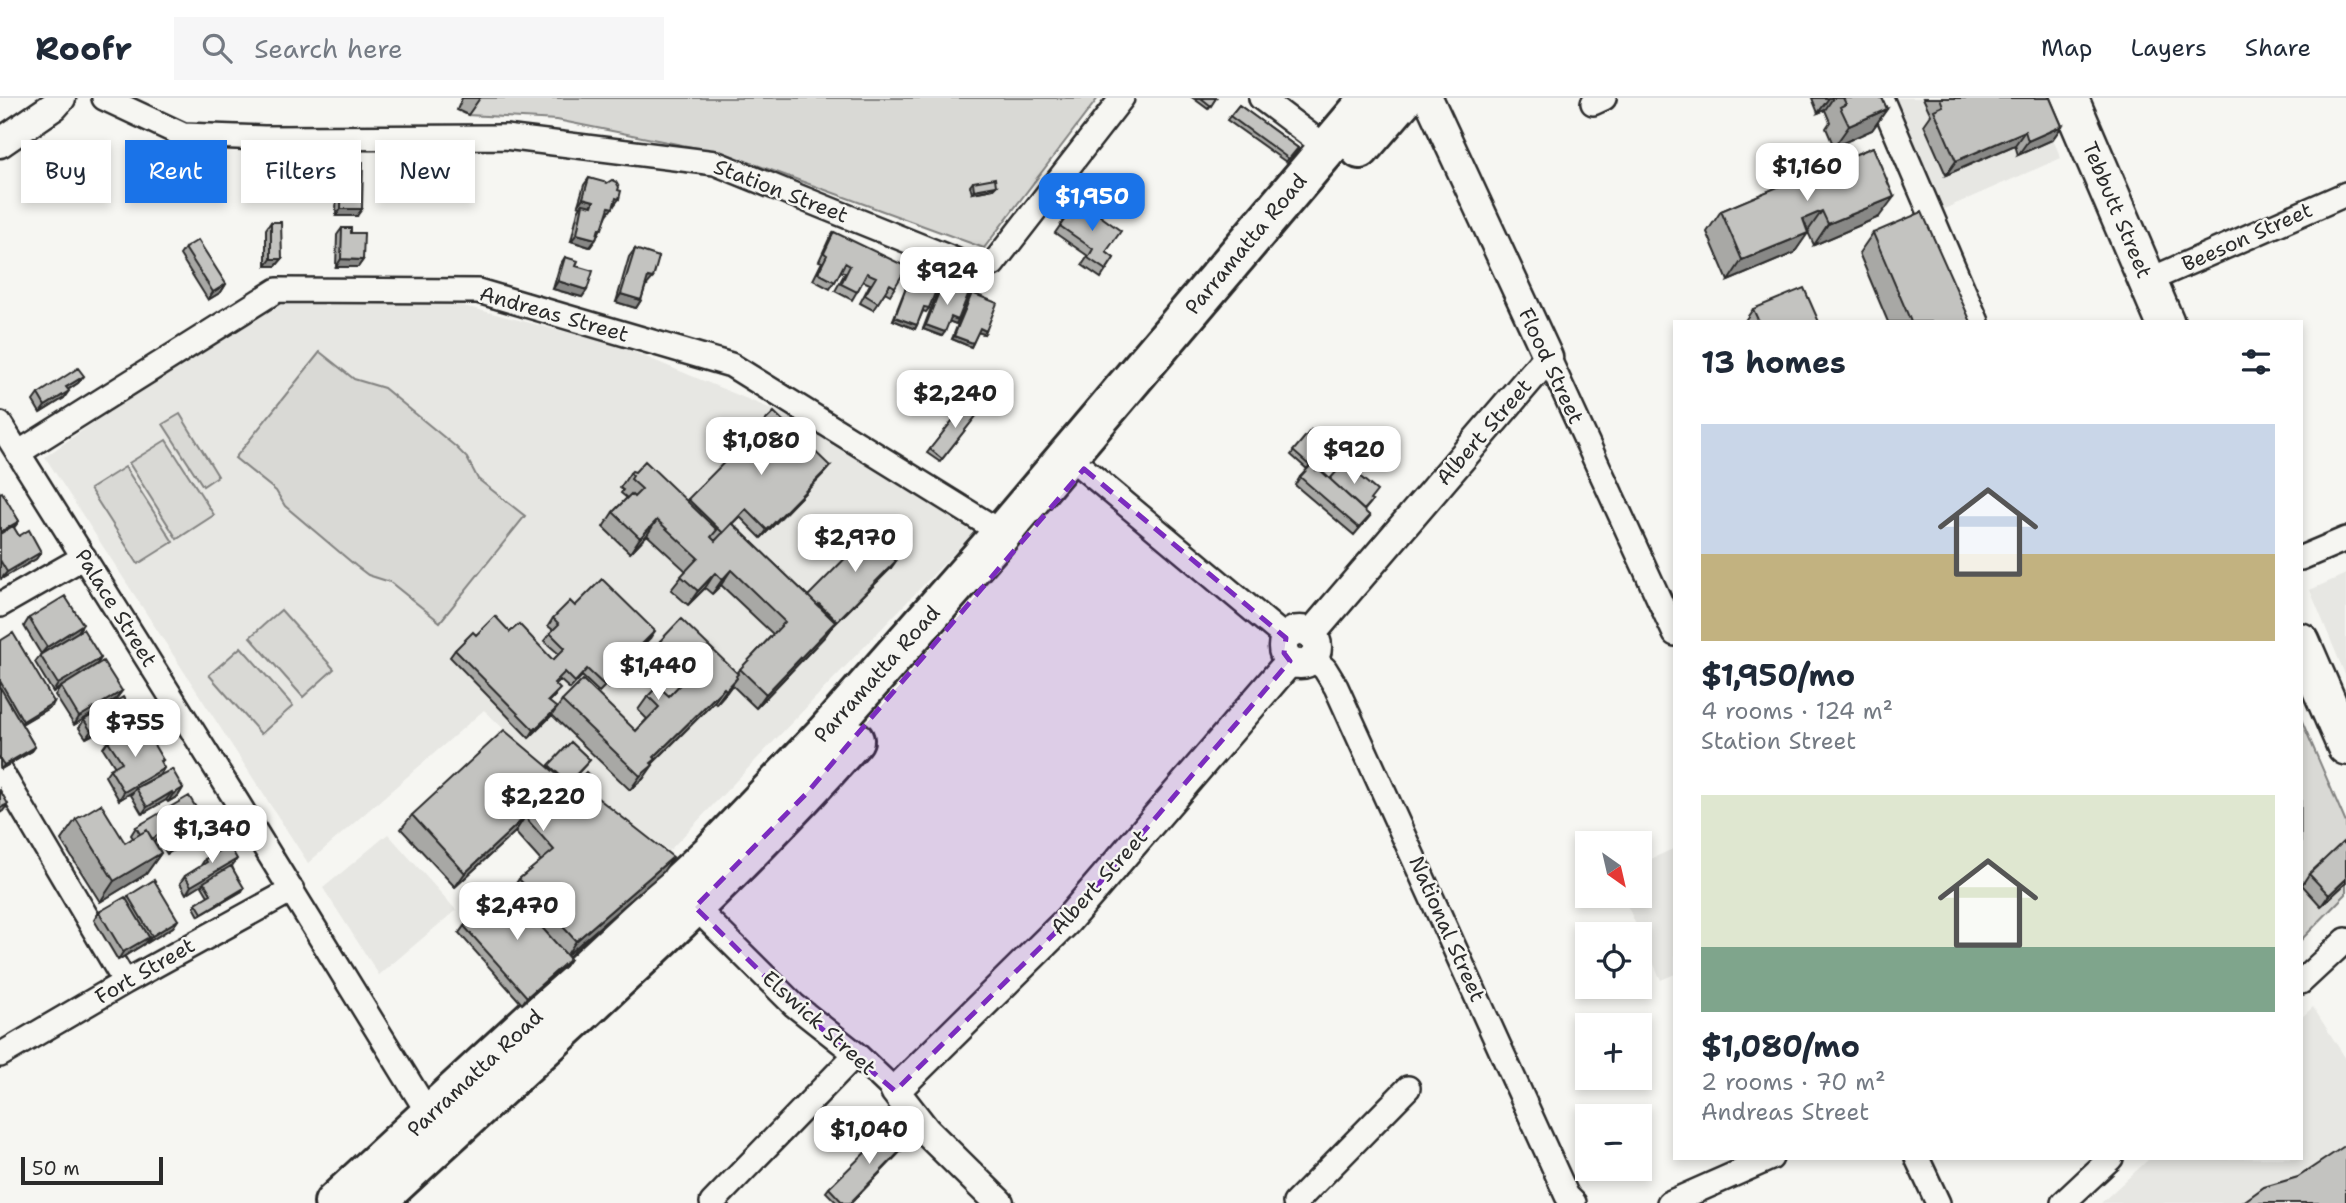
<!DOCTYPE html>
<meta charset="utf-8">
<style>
:root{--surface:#fff;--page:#f6f6f7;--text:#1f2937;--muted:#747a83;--line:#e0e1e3;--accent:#1a73e8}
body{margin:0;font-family:"Shantell Sans",sans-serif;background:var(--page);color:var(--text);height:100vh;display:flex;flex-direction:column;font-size:26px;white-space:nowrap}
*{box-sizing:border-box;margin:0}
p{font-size:23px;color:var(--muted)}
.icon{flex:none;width:38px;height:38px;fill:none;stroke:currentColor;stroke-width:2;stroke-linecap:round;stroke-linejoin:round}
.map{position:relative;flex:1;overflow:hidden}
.details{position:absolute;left:1673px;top:222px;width:630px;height:840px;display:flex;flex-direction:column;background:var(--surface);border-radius:0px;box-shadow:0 4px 10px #0003}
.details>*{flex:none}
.guide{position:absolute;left:21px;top:42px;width:665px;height:63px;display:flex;gap:14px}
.needle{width:46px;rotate:146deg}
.fabs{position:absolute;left:1575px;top:733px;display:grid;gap:14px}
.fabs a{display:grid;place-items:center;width:77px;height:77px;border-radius:0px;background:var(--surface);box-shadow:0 4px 10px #0003;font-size:35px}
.scale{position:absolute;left:21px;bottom:18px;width:142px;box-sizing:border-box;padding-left:7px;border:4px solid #2b2b2b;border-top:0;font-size:19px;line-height:24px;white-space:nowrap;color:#2b2b2b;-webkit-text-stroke:5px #f6f6f2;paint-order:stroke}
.price{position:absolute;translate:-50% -60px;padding:0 16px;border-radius:14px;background:#fff;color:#222;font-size:23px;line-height:46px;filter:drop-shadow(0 2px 4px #0008)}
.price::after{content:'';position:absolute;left:50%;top:42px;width:21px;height:16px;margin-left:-10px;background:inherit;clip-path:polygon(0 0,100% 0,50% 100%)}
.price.on{background:var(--accent);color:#fff}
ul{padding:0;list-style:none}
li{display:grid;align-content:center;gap:14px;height:371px;padding:0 28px}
li span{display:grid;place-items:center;height:217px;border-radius:0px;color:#555}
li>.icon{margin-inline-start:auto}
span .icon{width:126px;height:126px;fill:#fffc;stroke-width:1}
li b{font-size:30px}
h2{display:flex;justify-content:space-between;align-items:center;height:84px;padding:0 28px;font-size:30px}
.pill{padding:0 24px;border-radius:0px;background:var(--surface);box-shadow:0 4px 10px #0003;font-size:24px;line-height:63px}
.pill.on{background:var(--accent);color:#fff}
header{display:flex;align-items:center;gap:42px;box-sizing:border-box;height:98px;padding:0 35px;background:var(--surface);border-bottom:2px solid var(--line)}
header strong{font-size:33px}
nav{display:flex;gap:38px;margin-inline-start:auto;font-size:24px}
.search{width:490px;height:63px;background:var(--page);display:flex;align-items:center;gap:18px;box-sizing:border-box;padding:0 24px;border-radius:0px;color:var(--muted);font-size:26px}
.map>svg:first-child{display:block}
</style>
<header>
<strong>Roofr</strong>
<div class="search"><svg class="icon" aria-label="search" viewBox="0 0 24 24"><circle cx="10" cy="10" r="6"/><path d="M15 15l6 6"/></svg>Search here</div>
<nav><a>Map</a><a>Layers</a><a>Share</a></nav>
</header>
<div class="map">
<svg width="2346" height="1105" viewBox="0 0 2346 1105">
<rect width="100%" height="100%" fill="#f6f6f2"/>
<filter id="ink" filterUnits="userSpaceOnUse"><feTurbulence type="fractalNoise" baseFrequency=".0143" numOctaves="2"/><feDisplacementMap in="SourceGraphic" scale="14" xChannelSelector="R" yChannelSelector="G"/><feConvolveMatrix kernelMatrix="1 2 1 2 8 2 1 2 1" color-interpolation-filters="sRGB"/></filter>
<g filter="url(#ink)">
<path fill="#e7e7e3" d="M1896,0H2035L2061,60L1944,111Z
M409,194L617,247L805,325L975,433L669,753L599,703L589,713L484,612L308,765L45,359L270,199Z
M2346,476V579L2310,492Z
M388,736L456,812L379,877L323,790Z
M1675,750V876L1661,882L1623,798H1640V766Z
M2313,909L2346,961V1105H2101L2149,1061L2301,1060V920Z"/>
<path fill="#d9d9d5" stroke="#828280" stroke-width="2" d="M476,0H1098L984,150L727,56L557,22L468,17Z
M320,254L354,281L384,290L456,349L467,360L478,381L525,418L440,524L390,484L368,477L356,468L285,408L276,393L235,360Z
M180,316L218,378L203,388L163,326Z
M166,342L214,417L177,441L129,365Z
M125,369L173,444L138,466L90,391Z
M281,512L334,571L303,599L250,539Z
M241,549L293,608L261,636L209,577Z
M2301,621L2346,725V796L2301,842Z"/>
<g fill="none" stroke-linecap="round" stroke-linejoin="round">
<g stroke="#2b2b2b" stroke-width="28">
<path id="minor" d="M104,0L183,37L264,40L505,39L715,65L955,162
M1261,0L1327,50
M1881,0L1977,224
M1593,5L1604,0
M993,166L1122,0
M2147,183L2346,96
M1548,259L1675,536
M0,326L239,707L430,1018
M18,355L277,192L478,193L731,267L1002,435
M1084,371L1286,540
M2301,460L2346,441
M0,507L84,459
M1313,560L1325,571L1336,589L1567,1098L1574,1105
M0,672L125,884
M695,809L794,907L856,956L895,993
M2301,884L2346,842
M0,957L125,884L292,792
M1917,1060L1938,1105
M712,1105L856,956
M1295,1105L1408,990
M1669,1105L1771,1060
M2063,1105L2111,1060"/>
</g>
<g stroke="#2b2b2b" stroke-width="33">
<path id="tertiary" d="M0,45L54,8L61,0
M1283 549a17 17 0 1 1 34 0a17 17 0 1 1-34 0Z
M1311,536L1548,259L1428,0
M999,1105L926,1033L895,993L1067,823L1290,563"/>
</g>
<g stroke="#2b2b2b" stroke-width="42">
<path id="primary" d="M2069,0L2165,224
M2301,544L2346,648"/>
</g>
<g stroke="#2b2b2b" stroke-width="44">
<path id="trunk" d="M1360,51L1404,0
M334,1105L710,756L823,638L1002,435L1370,0
M375,1105C537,953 707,809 854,642"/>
</g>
<use href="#minor" stroke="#f6f6f2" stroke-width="23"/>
<use href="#tertiary" stroke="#f6f6f2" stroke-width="28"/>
<use href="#primary" stroke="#f6f6f2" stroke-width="37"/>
<use href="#trunk" stroke="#f6f6f2" stroke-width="38"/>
</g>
<path fill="#a8a8a5" stroke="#2b2b2b" stroke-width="2" d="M462,0H480L468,17L457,12Z
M1193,0H1216L1208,11Z
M1812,0H1882L1887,11L1872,32L1834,49L1826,30L1830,24L1825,12L1818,15Z
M1923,0H2050L2062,28L2052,42L2018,57L2015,47L1946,77L1924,27L1931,17Z
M1239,7L1298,50L1286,64L1227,22Z
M1873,49L1879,119L1814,147L1808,134L1794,155L1728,183L1707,134L1721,113Z
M342,65L357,118H336L337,72Z
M589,80L618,92L619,101L607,117L596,141L590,149L571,143L578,113L581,108L578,107L584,87Z
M973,84L996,88L993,91L972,95L970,88Z
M1078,102L1106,154L1114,160L1101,180L1082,167L1088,158L1055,135Z
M271,124L282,161L276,168H266V131Z
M342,130L351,135L363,162L358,169H336L337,137Z
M834,134L895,189L890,197L885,194L873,212L860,205L870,186L863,183L852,202L835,193L845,175L841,173L830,191L813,182L822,164L819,163L829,141Z
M1873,135L1971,224H1888L1859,155Z
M185,150L226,186L221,194L208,202L180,157Z
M635,151L647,187H646L641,202L636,210L616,204L629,159Z
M565,159L576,168L587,192L582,199L553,191L560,167Z
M913,172L929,210L926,214L923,213L915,231L893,222L911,176Z
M943,184L956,226L949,223L942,238L923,231L940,187Z
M972,195L986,233L984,236L978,234L971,249L952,241L969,198Z
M1753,211L1819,224H1744Z
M84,278L78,285L68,292L64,300L40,315L33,303L38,296Z
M968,303L980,313L940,364L927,355Z
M1311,332L1325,349L1307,371L1291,357Z
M830,368L824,375L761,440L740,419L733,426L808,498L894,430L880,447L891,470L831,530L825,538L756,610L732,587L716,606L714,604L653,665L643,681L630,692L552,617L529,640L450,559L455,552L476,537L510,534L553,562L559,556L544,543L553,532L548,528L553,520L575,508L650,540L624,566L627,569L622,576L609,590L606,587L599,594L582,578L570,591L560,582L556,586L555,598L549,604L557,610L562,603L636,633L647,621L638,612L648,598H669L680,587L650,558L660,543L737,575L773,536L721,487L712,496L705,490L688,507L671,492L686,473L647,437L630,455L603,429L613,414L627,400L621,395L623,392L620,390L630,375L687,403L688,401Z
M1316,372L1330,381L1372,403L1364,413L1370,418L1354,437L1295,387L1300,379Z
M0,395L19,423L14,430L19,438L41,454L36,461L1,481L0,479Z
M29,520L78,534L101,560L96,567L53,594L35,564L41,556L24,528Z
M0,543L52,608L21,626L35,649L32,653L1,671L0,669Z
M61,589L122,593L116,601L74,627L55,597Z
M128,607L140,618L135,626L107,642L101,632L86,640L79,630L84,622Z
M123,642L163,662L161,665L164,670L159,678L183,690L178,698L168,704L166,702L142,716L131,697L134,693L119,702L105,678L110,671L115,669L103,650L108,643Z
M571,644L590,662L568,686L663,774L567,857L570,861L565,868L522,906L459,835L464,828L510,794L519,781L541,763L515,734L455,789L401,731L412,717L548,669Z
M76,721L125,745L133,740L131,737L136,729L202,735L167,756L158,741L154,744L161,755L146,776L100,804L61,742Z
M2346,747V785L2321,808L2302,787L2309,776Z
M205,761L232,768L242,793L199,818L194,809L196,805L208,798L202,788L203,785L186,796L180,785L185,778L200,769Z
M128,798L178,822L173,829L147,845L145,843L144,846L118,862L94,822L99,814L126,801Z
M906,1048L851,1105H837L826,1094L829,1090Z"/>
<path fill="#888886" stroke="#2b2b2b" stroke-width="2" d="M1829,0H1833L1825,12L1818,15Z
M1887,11L1872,32L1834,49L1849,28Z
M2062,28L2052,42L2018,57L2028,43Z
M2025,33L2015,47L1946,77L1956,63Z
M996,88L993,91L972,95L974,92Z
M1894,99L1879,119L1814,147L1828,126Z
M583,100L594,103L589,111L583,106L581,108L578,107Z
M341,111H362L357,118H336Z
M1822,113L1808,133L1803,121Z
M1808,135L1794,155L1728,183L1742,162Z
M577,136L596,141L590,149L571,143Z
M271,161H282L276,168H266Z
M341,161L363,162L358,169H336Z
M648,179L653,180L647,187L643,186Z
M558,183L587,192L582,199L553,191Z
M226,186L221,194L208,202L213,194Z
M621,196L641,202L636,210L616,204Z
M895,219L917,227L915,231L893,222Z
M951,219L958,222L956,226L948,223Z
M926,227L945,234L942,238L923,231Z
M980,230L986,233L984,236L977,234Z
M954,238L973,245L971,249L952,241Z
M84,278L78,285L61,296L66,289Z
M69,293L64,300L40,315L45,308Z
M830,368L824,375L761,440L767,432Z
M657,422L647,437L630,455L640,440Z
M19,423L13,430L0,438V434Z
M41,454L36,461L1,481L7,474Z
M896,463L891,470L831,530L837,523Z
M731,472L721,487L712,496L722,482Z
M715,475L705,490L688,507L698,493Z
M835,524L825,538L756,610L766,596Z
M83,526L78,534L41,556L47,549Z
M655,533L650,540L618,572L623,565Z
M101,560L96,567L53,594L58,586Z
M627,569L622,576L609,590L614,582Z
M736,578L729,589L737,580L727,594L716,606Z
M724,590L714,604L653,665L649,671L653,667L643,681L630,692L654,659Z
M122,593L116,601L74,627L79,619Z
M54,604L52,608L20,627L23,623Z
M557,610L552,617L529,640L534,632Z
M140,618L135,626L107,642L112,634Z
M106,624L101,632L86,640L91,633Z
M35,649L32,653L1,671L4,667Z
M164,670L159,678L136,690L134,693L119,702L124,694Z
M183,690L178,698L168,704L173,696Z
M172,694L166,702L142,716L147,709Z
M8,706L3,713L0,715V710Z
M525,719L515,734L455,789L465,775Z
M207,728L202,735L167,756L172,749Z
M163,734L158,741L140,752L145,744Z
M161,755L146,776L100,804L114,783Z
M673,759L663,774L566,858L576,843Z
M237,761L232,768L186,796L191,788Z
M2346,781V785L2321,808L2329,797Z
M244,790L242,793L199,818L202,815Z
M178,822L173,829L147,845L152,838Z
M149,839L144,846L118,862L123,854Z
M570,861L565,868L522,906L527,899Z
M909,1044L851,1105H850Z"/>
<path fill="#c3c3c0" stroke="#2b2b2b" stroke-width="2" d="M1201,0H1216L1211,8Z
M1843,0H1882L1887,11L1849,28L1840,9L1846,6Z
M1940,0H2050L2062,28L2028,43L2025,33L1956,63L1934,12L1943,8Z
M1239,7L1298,50L1289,61L1230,18Z
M1873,49L1894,99L1828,126L1822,113L1803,121L1808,135L1742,162L1721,113Z
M363,64L362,111H341L342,65Z
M589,80L607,85L612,82L616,84L619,89L618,92L621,93L619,101L616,100L613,110L609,109L602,131L599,130L596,141L577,136L583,106L592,108L594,103L583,100Z
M995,80L996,88L974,92L973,84Z
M1078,102L1121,133L1106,154L1114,160L1106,172L1088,160L1093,151L1060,128Z
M1922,114L1971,224H1911L1873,135Z
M271,124H281L282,161H271Z
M342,130H351V135H364L363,162L341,161Z
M834,134L907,169L895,189L890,186L878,205L865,197L876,179L867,175L857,194L841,186L850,168L845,165L835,184L818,175L827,157L824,155Z
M198,142L226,186L213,194L185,150Z
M635,151L659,159L653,180L648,179L641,202L621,196Z
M565,159L578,163L576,168L593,173L587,192L558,183Z
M913,172L940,183L929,210L924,209L917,227L895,219Z
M943,184L969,194L958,222L951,219L945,234L926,227Z
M1804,190L1819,224H1759L1753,211Z
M972,195L997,205L986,233L980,230L973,245L954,238Z
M78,270L84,278L66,289L69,293L45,308L38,296Z
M968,303L980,313L942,361L930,351Z
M774,314L830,368L767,432L746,411L723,435L688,401Z
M1311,332L1328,346L1309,367L1293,353Z
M645,363L717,432L711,439L715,443L732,425L835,524L766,596L740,571L785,524L731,472L722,482L715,475L698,493L681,478L698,460L657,422L640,440L613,414L631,396L634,399L642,391L631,381L633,378L630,375L632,373L635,374Z
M1344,365L1377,393L1370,402L1372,403L1364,412L1330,381Z
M1311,367L1316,372L1318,370L1370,418L1359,430L1300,379Z
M2,394L19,423L0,434V395Z
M884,421L894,430L879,446L896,463L837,523L819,506L818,508L808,498Z
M13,428L19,438L29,432L41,454L7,474L0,462V436Z
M602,481L655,533L623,565L627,569L614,582L611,580L604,587L587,571L575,584L565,574L554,585L560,591L548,603L557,610L534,632L455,552L473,534L476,537L495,518L510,534L519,526L553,562L565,550L550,535L559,526L553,520L570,503L575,508Z
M65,498L83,526L47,549L29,520Z
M681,521L738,576L736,578L737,580L726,592L724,590L654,659L656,661L651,665L653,667L640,678L562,603L583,582L636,633L659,609L648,598L658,588L669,598L692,574L660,543Z
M83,531L101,560L58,586L40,557Z
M13,535L54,604L23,623L0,583V543Z
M103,563L122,593L79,619L61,589Z
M0,589L35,649L4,667L0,661Z
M123,599L128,607L132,605L140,618L112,634L106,624L91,633L84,622Z
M144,630L163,662L160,663L164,670L124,694L110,671L122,664L108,643L119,636L123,642Z
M504,632L584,699L590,694L673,759L576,843L519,781L554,752L525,719L465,775L412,717Z
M571,644L590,662L568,685L549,667Z
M172,671L183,690L173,696L172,694L147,709L136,690Z
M586,674L592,680L578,695L572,689Z
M0,692L8,706L0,710Z
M189,698L207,728L172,749L163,734L152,741L147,732L140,736L136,729Z
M101,706L125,745L147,732L161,755L114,783L76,721Z
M2343,744L2346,747V781L2329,797L2309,776Z
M229,747L237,761L191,788L185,778L207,764L205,761Z
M231,768L244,790L202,815L196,805L211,796L204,784Z
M154,782L178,822L152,838L128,798Z
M506,789L570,861L527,899L464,828Z
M125,799L149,839L123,854L99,814Z
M892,1028L909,1044L850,1105H843L829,1090Z
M2346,1047V1105H2242L2264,1089L2298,1079Z"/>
</g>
<path fill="#7b2cbf" fill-opacity="0.2" stroke="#7b2cbf" stroke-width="5" stroke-dasharray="14 9" stroke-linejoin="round" d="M1084,371L1286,540L1284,555L1290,563L1067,823L895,993L794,907L695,809L806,696Z"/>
<g text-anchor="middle" stroke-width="5" stroke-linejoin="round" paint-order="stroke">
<g font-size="21" fill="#2b2b2b" stroke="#f6f6f2">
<text transform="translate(781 93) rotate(21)" y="7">Station Street</text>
<text transform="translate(2117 112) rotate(67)" y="7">Tebbutt Street</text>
<text transform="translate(2247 139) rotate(-24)" y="7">Beeson Street</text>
<text transform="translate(1246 146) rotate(-50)" y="7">Parramatta Road</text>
<text transform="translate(554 216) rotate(16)" y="7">Andreas Street</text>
<text transform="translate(1551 268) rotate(65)" y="7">Flood Street</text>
<text transform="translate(1484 334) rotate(-49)" y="7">Albert Street</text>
<text transform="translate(116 510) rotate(58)" y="7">Palace Street</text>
<text transform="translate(877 576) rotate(-48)" y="7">Parramatta Road</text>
<text transform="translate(1099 784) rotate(-48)" y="7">Albert Street</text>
<text transform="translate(1447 831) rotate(66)" y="7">National Street</text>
<text transform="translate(145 873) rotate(-30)" y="7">Fort Street</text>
<text transform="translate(819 925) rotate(42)" y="7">Elswick Street</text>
<text transform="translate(475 975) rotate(-43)" y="7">Parramatta Road</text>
</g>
</g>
</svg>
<div class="fabs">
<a><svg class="needle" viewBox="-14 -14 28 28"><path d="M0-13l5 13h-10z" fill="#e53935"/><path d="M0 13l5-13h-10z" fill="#747a83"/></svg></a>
<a><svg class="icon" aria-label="locate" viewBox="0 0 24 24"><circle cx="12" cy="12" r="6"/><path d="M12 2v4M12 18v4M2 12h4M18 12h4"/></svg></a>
<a>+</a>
<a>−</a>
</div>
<div class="scale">50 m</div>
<b class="price" style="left:1807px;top:105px">$1,160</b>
<b class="price on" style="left:1092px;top:135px">$1,950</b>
<b class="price" style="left:947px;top:209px">$924</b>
<b class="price" style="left:955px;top:332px">$2,240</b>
<b class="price" style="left:761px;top:379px">$1,080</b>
<b class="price" style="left:1354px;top:388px">$920</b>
<b class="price" style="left:855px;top:476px">$2,970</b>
<b class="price" style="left:658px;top:604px">$1,440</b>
<b class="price" style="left:135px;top:661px">$755</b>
<b class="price" style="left:543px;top:735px">$2,220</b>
<b class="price" style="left:212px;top:767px">$1,340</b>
<b class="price" style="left:517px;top:844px">$2,470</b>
<b class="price" style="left:869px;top:1068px">$1,040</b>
<div class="guide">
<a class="pill">Buy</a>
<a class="pill on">Rent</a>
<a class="pill">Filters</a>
<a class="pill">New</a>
</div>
<section class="details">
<h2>13 homes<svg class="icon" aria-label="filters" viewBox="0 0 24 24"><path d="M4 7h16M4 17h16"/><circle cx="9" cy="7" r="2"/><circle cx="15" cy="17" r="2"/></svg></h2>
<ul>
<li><span style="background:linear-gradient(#c9d6e8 60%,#c2b280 0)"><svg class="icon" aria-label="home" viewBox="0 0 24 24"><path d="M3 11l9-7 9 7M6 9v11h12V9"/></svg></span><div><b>$1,950/mo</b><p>4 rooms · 124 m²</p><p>Station Street</p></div></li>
<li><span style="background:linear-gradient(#dfe7d0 70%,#7fa58c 0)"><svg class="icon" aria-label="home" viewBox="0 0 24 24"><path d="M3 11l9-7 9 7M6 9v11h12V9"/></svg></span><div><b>$1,080/mo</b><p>2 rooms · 70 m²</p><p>Andreas Street</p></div></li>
</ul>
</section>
</div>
